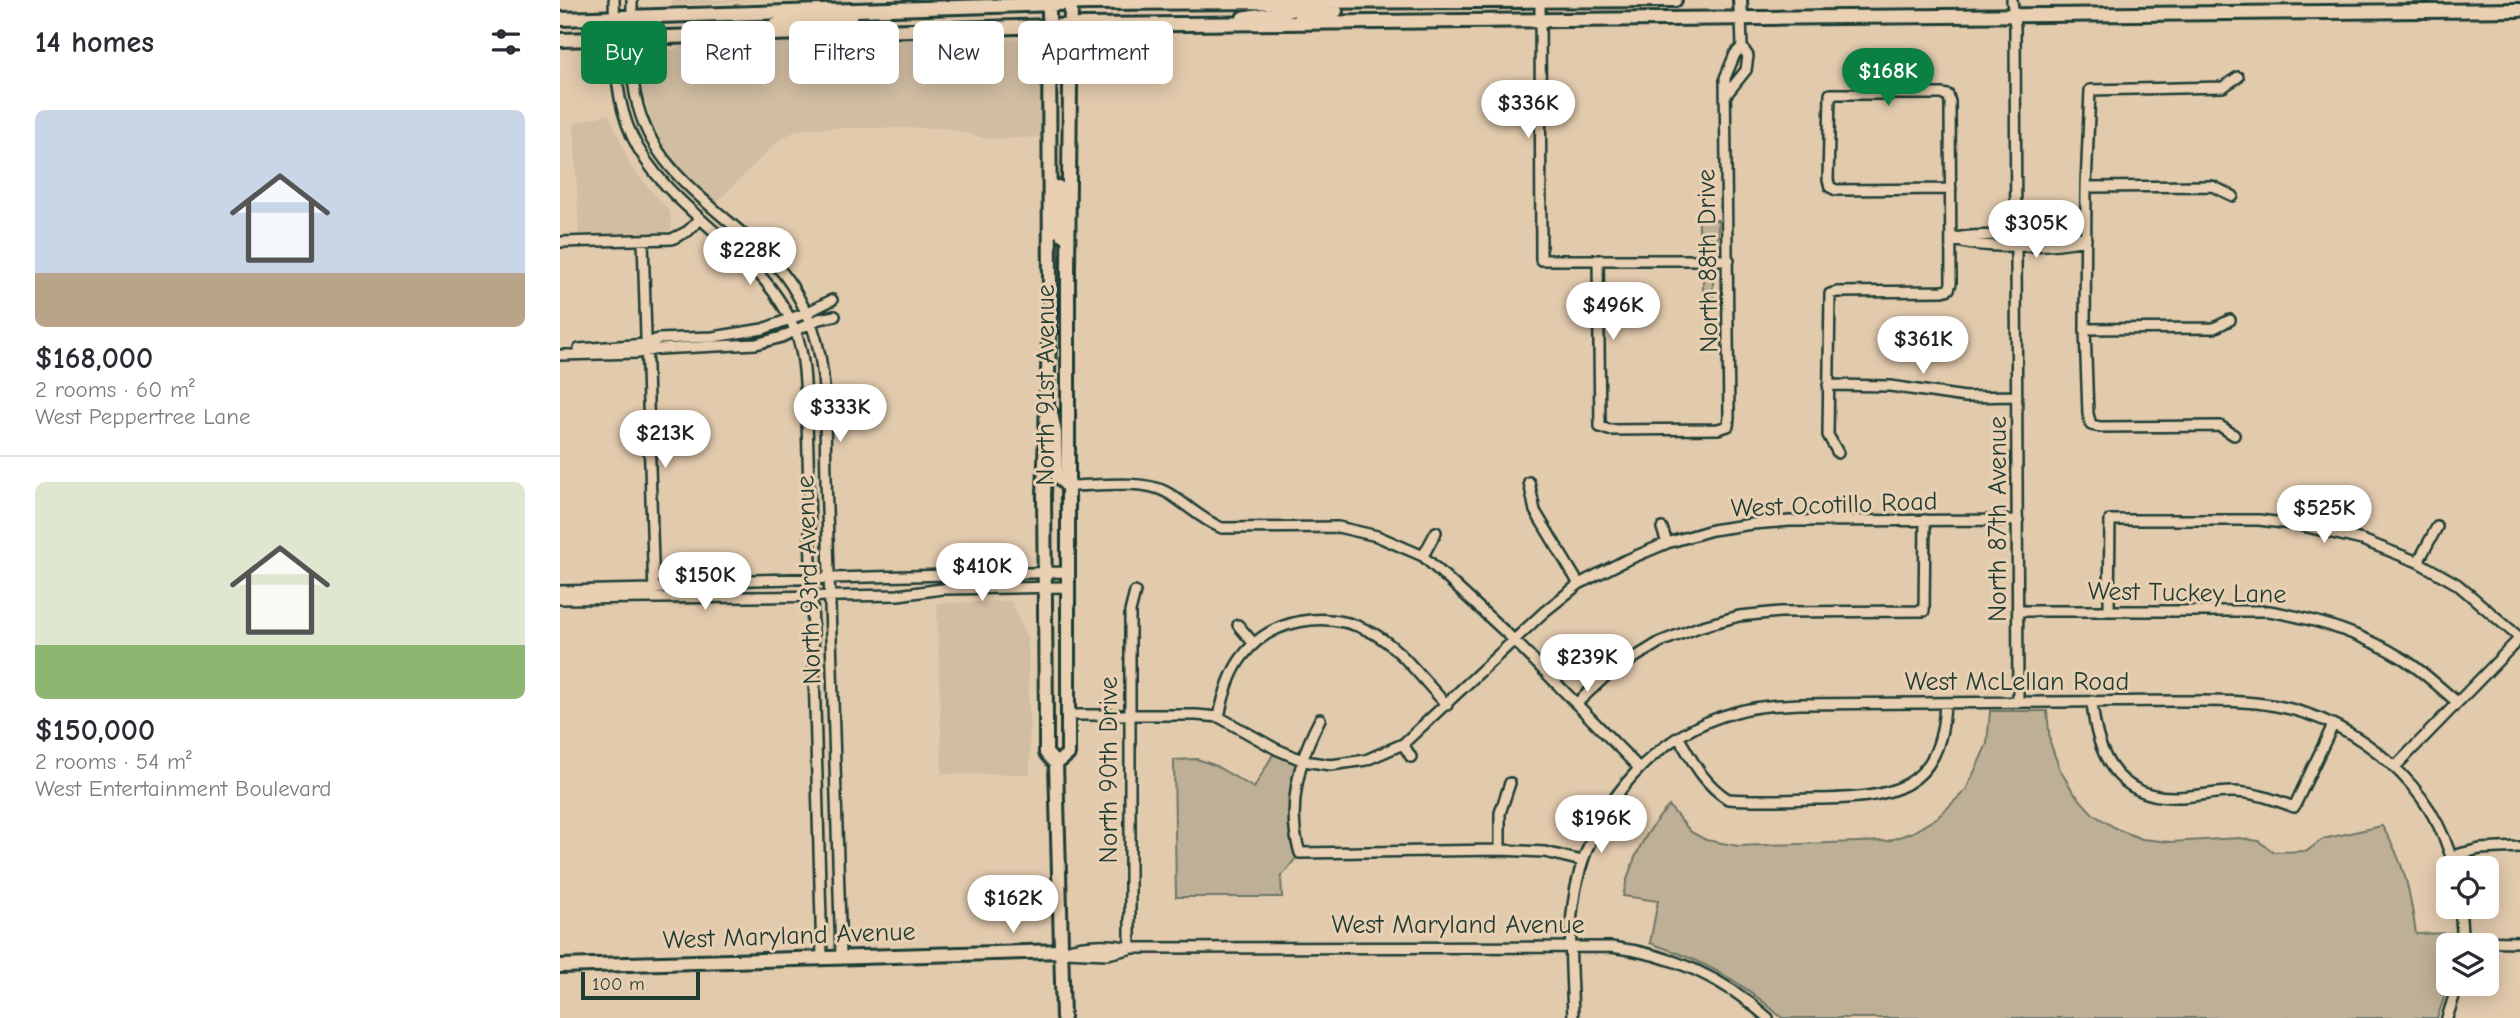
<!DOCTYPE html>
<meta charset="utf-8">
<style>
:root{--surface:#fff;--page:#f2f2f3;--text:#2b2b33;--muted:#7c7c81;--line:#e1e1e2;--accent:#0b8043}
body{margin:0;font-family:"Comic Neue",sans-serif;background:var(--page);color:var(--text);height:100vh;display:flex;flex-direction:column;font-size:26px;white-space:nowrap}
*{box-sizing:border-box;margin:0}
p{font-size:23px;color:var(--muted)}
.icon{flex:none;width:38px;height:38px;fill:none;stroke:currentColor;stroke-width:2;stroke-linecap:round;stroke-linejoin:round}
.map{position:relative;flex:1;overflow:hidden}
.panel{display:flex;flex-direction:column;background:var(--surface);width:560px}
.panel>*{flex:none}
.top-card{position:absolute;left:21px;top:21px;width:665px;height:63px;display:flex;gap:14px}
.fabs{position:absolute;left:1876px;top:856px;display:grid;gap:14px}
.fabs a{display:grid;place-items:center;width:63px;height:63px;border-radius:10px;background:var(--surface);box-shadow:0 4px 18px #0003;font-size:35px}
.scale{position:absolute;left:21px;bottom:18px;width:119px;box-sizing:border-box;padding-left:7px;border:4px solid #1f3d34;border-top:0;font-size:19px;line-height:24px;white-space:nowrap;color:#1f3d34;-webkit-text-stroke:5px #ead0b2;paint-order:stroke}
.price{position:absolute;translate:-50% -60px;padding:0 16px;border-radius:24px;background:#fff;color:#222;font-size:23px;line-height:46px;filter:drop-shadow(0 2px 4px #0008)}
.price::after{content:'';position:absolute;left:50%;top:42px;width:21px;height:16px;margin-left:-10px;background:inherit;clip-path:polygon(0 0,100% 0,50% 100%)}
.price.selected{background:var(--accent);color:#fff}
ul{padding:0;list-style:none}
li{display:grid;align-content:center;gap:14px;height:371px;padding:0 35px}
li+li{border-top:2px solid var(--line)}
li span{display:grid;place-items:center;height:217px;border-radius:10px;color:#555}
li>.icon{margin-inline-start:auto}
span .icon{width:126px;height:126px;fill:#fffc;stroke-width:1}
li b{font-size:30px}
h2{display:flex;justify-content:space-between;align-items:center;height:84px;padding:0 35px;font-size:30px}
.chip{padding:0 24px;border-radius:10px;background:var(--surface);box-shadow:0 4px 18px #0003;font-size:24px;line-height:63px}
.chip.selected{background:var(--accent);color:#fff}
main{display:flex;flex:1;min-height:0}
.map>svg:first-child{display:block}
</style>
<main>
<section class="panel">
<h2>14 homes<svg class="icon" aria-label="filters" viewBox="0 0 24 24"><path d="M4 7h16M4 17h16"/><circle cx="9" cy="7" r="2"/><circle cx="15" cy="17" r="2"/></svg></h2>
<ul>
<li><span style="background:linear-gradient(#c9d6e8 75%,#b9a48a 0)"><svg class="icon" aria-label="home" viewBox="0 0 24 24"><path d="M3 11l9-7 9 7M6 9v11h12V9"/></svg></span><div><b>$168,000</b><p>2 rooms · 60 m²</p><p>West Peppertree Lane</p></div></li>
<li><span style="background:linear-gradient(#dfe7d0 75%,#8fb573 0)"><svg class="icon" aria-label="home" viewBox="0 0 24 24"><path d="M3 11l9-7 9 7M6 9v11h12V9"/></svg></span><div><b>$150,000</b><p>2 rooms · 54 m²</p><p>West Entertainment Boulevard</p></div></li>
</ul>
</section>
<div class="map">
<svg width="1960" height="1018" viewBox="0 0 1960 1018">
<rect width="100%" height="100%" fill="#e2caad"/>
<filter id="ink" filterUnits="userSpaceOnUse"><feTurbulence type="fractalNoise" baseFrequency=".0143" numOctaves="2"/><feDisplacementMap in="SourceGraphic" scale="14" xChannelSelector="R" yChannelSelector="G"/><feConvolveMatrix kernelMatrix="1 2 1 2 8 2 1 2 1" color-interpolation-filters="sRGB"/></filter>
<g filter="url(#ink)">
<path fill="#d0bda2" d="M112,0H291L274,3L209,0L113,5Z
M325,38H353L375,41L473,39L477,46V74L481,89L482,137L427,139L388,128H252L237,131L221,138L156,203L119,166L104,146L93,126L81,87L78,57L83,51L112,50L129,44L198,42L252,44L307,43Z
M49,114L71,167L110,212L112,228L109,231L19,235L14,123Z
M451,601L468,641L470,774H382L377,603Z"/>
<path fill="#beb097" stroke="#6e7666" stroke-width="2" d="M1139,220H1158V242H1139Z
M1143,278H1153V299H1143Z
M1430,711H1487L1490,742L1500,770L1514,793L1533,814L1557,829L1582,839L1610,842L1679,838L1698,841L1714,852L1747,851L1763,839L1822,826C1845,863 1850,892 1856,934L1893,933V945H1888L1889,984L1877,1018H1222C1181,980 1143,961 1090,943L1098,901L1063,896C1070,863 1085,831 1109,806L1131,832L1146,840L1178,846L1328,841L1353,832L1378,817L1406,790L1427,744Z
M716,749L744,761L737,786L740,853L721,877L722,897H616L614,760L637,759L654,765L694,788Z"/>
<g fill="none" stroke-linecap="round" stroke-linejoin="round">
<g stroke="#1f3d34" stroke-width="14">
<path id="minor" d="M54,0C56,46 52,93 72,136C109,217 210,251 238,339C246,365 245,392 247,419L262,957
M72,0C72,39 68,79 81,116C103,182 171,216 216,265C229,279 239,297 247,314C270,363 264,425 266,477L281,956
M980,0L981,260H1169
M1452,0L1455,27L1458,702
M1166,95L1186,70L1188,56L1182,47L1181,17
M1526,187L1652,186L1673,196
M1391,239C1411,234 1432,236 1453,235C1482,235 1496,231 1526,239
M1391,239C1421,250 1493,247 1524,240
M83,240L94,595
M0,242L112,239L128,231L140,219
M1038,260L1040,427L1049,430L1158,429L1168,426L1169,417L1165,78L1175,54L1182,47
M1525,329L1654,328L1670,320
M19,349L86,344L98,339L153,337L203,329L246,313L272,300
M0,355L78,353L98,349L196,344L222,337L259,319L275,316
M1268,385L1330,386L1405,397L1457,396
M1674,435L1660,426L1540,427L1531,425L1528,414L1525,329L1526,187L1530,90L1663,87L1678,77
M1278,453L1268,435L1270,294L1277,292L1383,291L1389,289L1391,283L1390,102L1388,95L1381,94H1270L1268,180L1270,187L1276,190L1391,189
M969,482L975,511L1019,584
M507,486C535,486 582,479 606,492C626,503 641,520 662,528L778,527L817,536L863,556L954,640L1079,768
M1102,528L1107,543
M863,556L876,532
M1858,562L1877,527
M0,591L94,589L157,581L507,572
M0,599L282,596L338,595L382,589L507,587
M1458,611H1709C1756,619 1801,633 1842,658C1862,670 1879,687 1897,702
M1549,611L1550,520H1699L1739,525L1802,540L1858,562L1897,584L1960,638
M678,625L694,644
M1532,701C1536,754 1557,799 1617,797C1635,797 1653,792 1671,792C1694,792 1713,799 1734,807L1773,725
M1016,704L1048,674L1100,642L1139,627L1179,616L1220,612L1364,611L1365,520
M508,715H636L659,717L716,749L744,761L771,765L806,760L843,744L984,612L1019,584L1062,562L1107,543L1152,530L1192,524L1230,521L1458,520
M659,717C663,697 669,674 682,657C711,618 766,610 809,631C840,646 863,681 887,705
M760,719C739,758 726,810 740,853L940,850L985,852L1022,861
M1119,738C1133,762 1144,784 1168,799C1197,801 1225,800 1254,799C1330,798 1381,793 1385,703
M843,744L851,757
M1835,767L1960,638
M940,850V813L950,783
M1891,856L1920,849L1960,847
M1900,906L1903,945
M1903,941L1960,942
M570,948V612L575,592
M502,951C525,944 548,943 570,948L1051,947C1110,954 1164,978 1208,1018
M506,952L547,954L569,949
M1013,1018C1012,981 1008,942 1013,905C1024,816 1088,735 1176,712C1197,706 1218,705 1240,704L1620,701C1652,701 1685,700 1717,706C1799,722 1874,785 1894,868
M1887,1018L1898,984"/>
</g>
<g stroke="#1f3d34" stroke-width="18">
<path id="major" d="M489,0L490,309L484,495L486,719V753L496,764L503,1018
M1180,0L1181,17
M683,18C703,12 727,18 741,3
M0,19L528,3L1115,0
M739,22L740,15L744,12L776,11
M196,33L218,24L285,20L290,18L291,11
M0,40L526,25L1960,10
M498,187L500,230L502,234L508,238
M491,413L495,433L496,474L507,486
M496,764L508,754V268L511,0
M0,966L502,951"/>
</g>
<use href="#minor" stroke="#ead0b2" stroke-width="9"/>
<use href="#major" stroke="#ead0b2" stroke-width="12"/>
</g>
</g>
<g text-anchor="middle" stroke-width="6" stroke-linejoin="round" paint-order="stroke">
<g font-size="26" fill="#1f3d34" stroke="#ead0b2">
<text transform="translate(1147 261) rotate(-91)" y="9">North 88th Drive</text>
<text transform="translate(485 385) rotate(-90)" y="9">North 91st Avenue</text>
<text transform="translate(1274 504) rotate(-2)" y="9">West Ocotillo Road</text>
<text transform="translate(1437 519) rotate(-90)" y="9">North 87th Avenue</text>
<text transform="translate(248 580) rotate(-92)" y="9">North 93rd Avenue</text>
<text transform="translate(1627 592) rotate(1)" y="9">West Tuckey Lane</text>
<text x="1457" y="690">West McLellan Road</text>
<text transform="translate(548 770) rotate(-90)" y="9">North 90th Drive</text>
<text x="898" y="933">West Maryland Avenue</text>
<text transform="translate(229 935) rotate(-2)" y="9">West Maryland Avenue</text>
</g>
</g>
</svg>
<div class="fabs">
<a><svg class="icon" aria-label="locate" viewBox="0 0 24 24"><circle cx="12" cy="12" r="6"/><path d="M12 2v4M12 18v4M2 12h4M18 12h4"/></svg></a>
<a><svg class="icon" aria-label="layers" viewBox="0 0 24 24"><path d="M12 4l9 5-9 5-9-5zM3 14l9 5 9-5"/></svg></a>
</div>
<div class="scale">100 m</div>
<b class="price selected" style="left:1328px;top:108px">$168K</b>
<b class="price" style="left:968px;top:140px">$336K</b>
<b class="price" style="left:1476px;top:260px">$305K</b>
<b class="price" style="left:190px;top:287px">$228K</b>
<b class="price" style="left:1053px;top:342px">$496K</b>
<b class="price" style="left:1363px;top:376px">$361K</b>
<b class="price" style="left:280px;top:444px">$333K</b>
<b class="price" style="left:105px;top:470px">$213K</b>
<b class="price" style="left:1764px;top:545px">$525K</b>
<b class="price" style="left:422px;top:603px">$410K</b>
<b class="price" style="left:145px;top:612px">$150K</b>
<b class="price" style="left:1027px;top:694px">$239K</b>
<b class="price" style="left:1041px;top:855px">$196K</b>
<b class="price" style="left:453px;top:935px">$162K</b>
<div class="top-card">
<a class="chip selected">Buy</a>
<a class="chip">Rent</a>
<a class="chip">Filters</a>
<a class="chip">New</a>
<a class="chip">Apartment</a>
</div>
</div>
</main>
